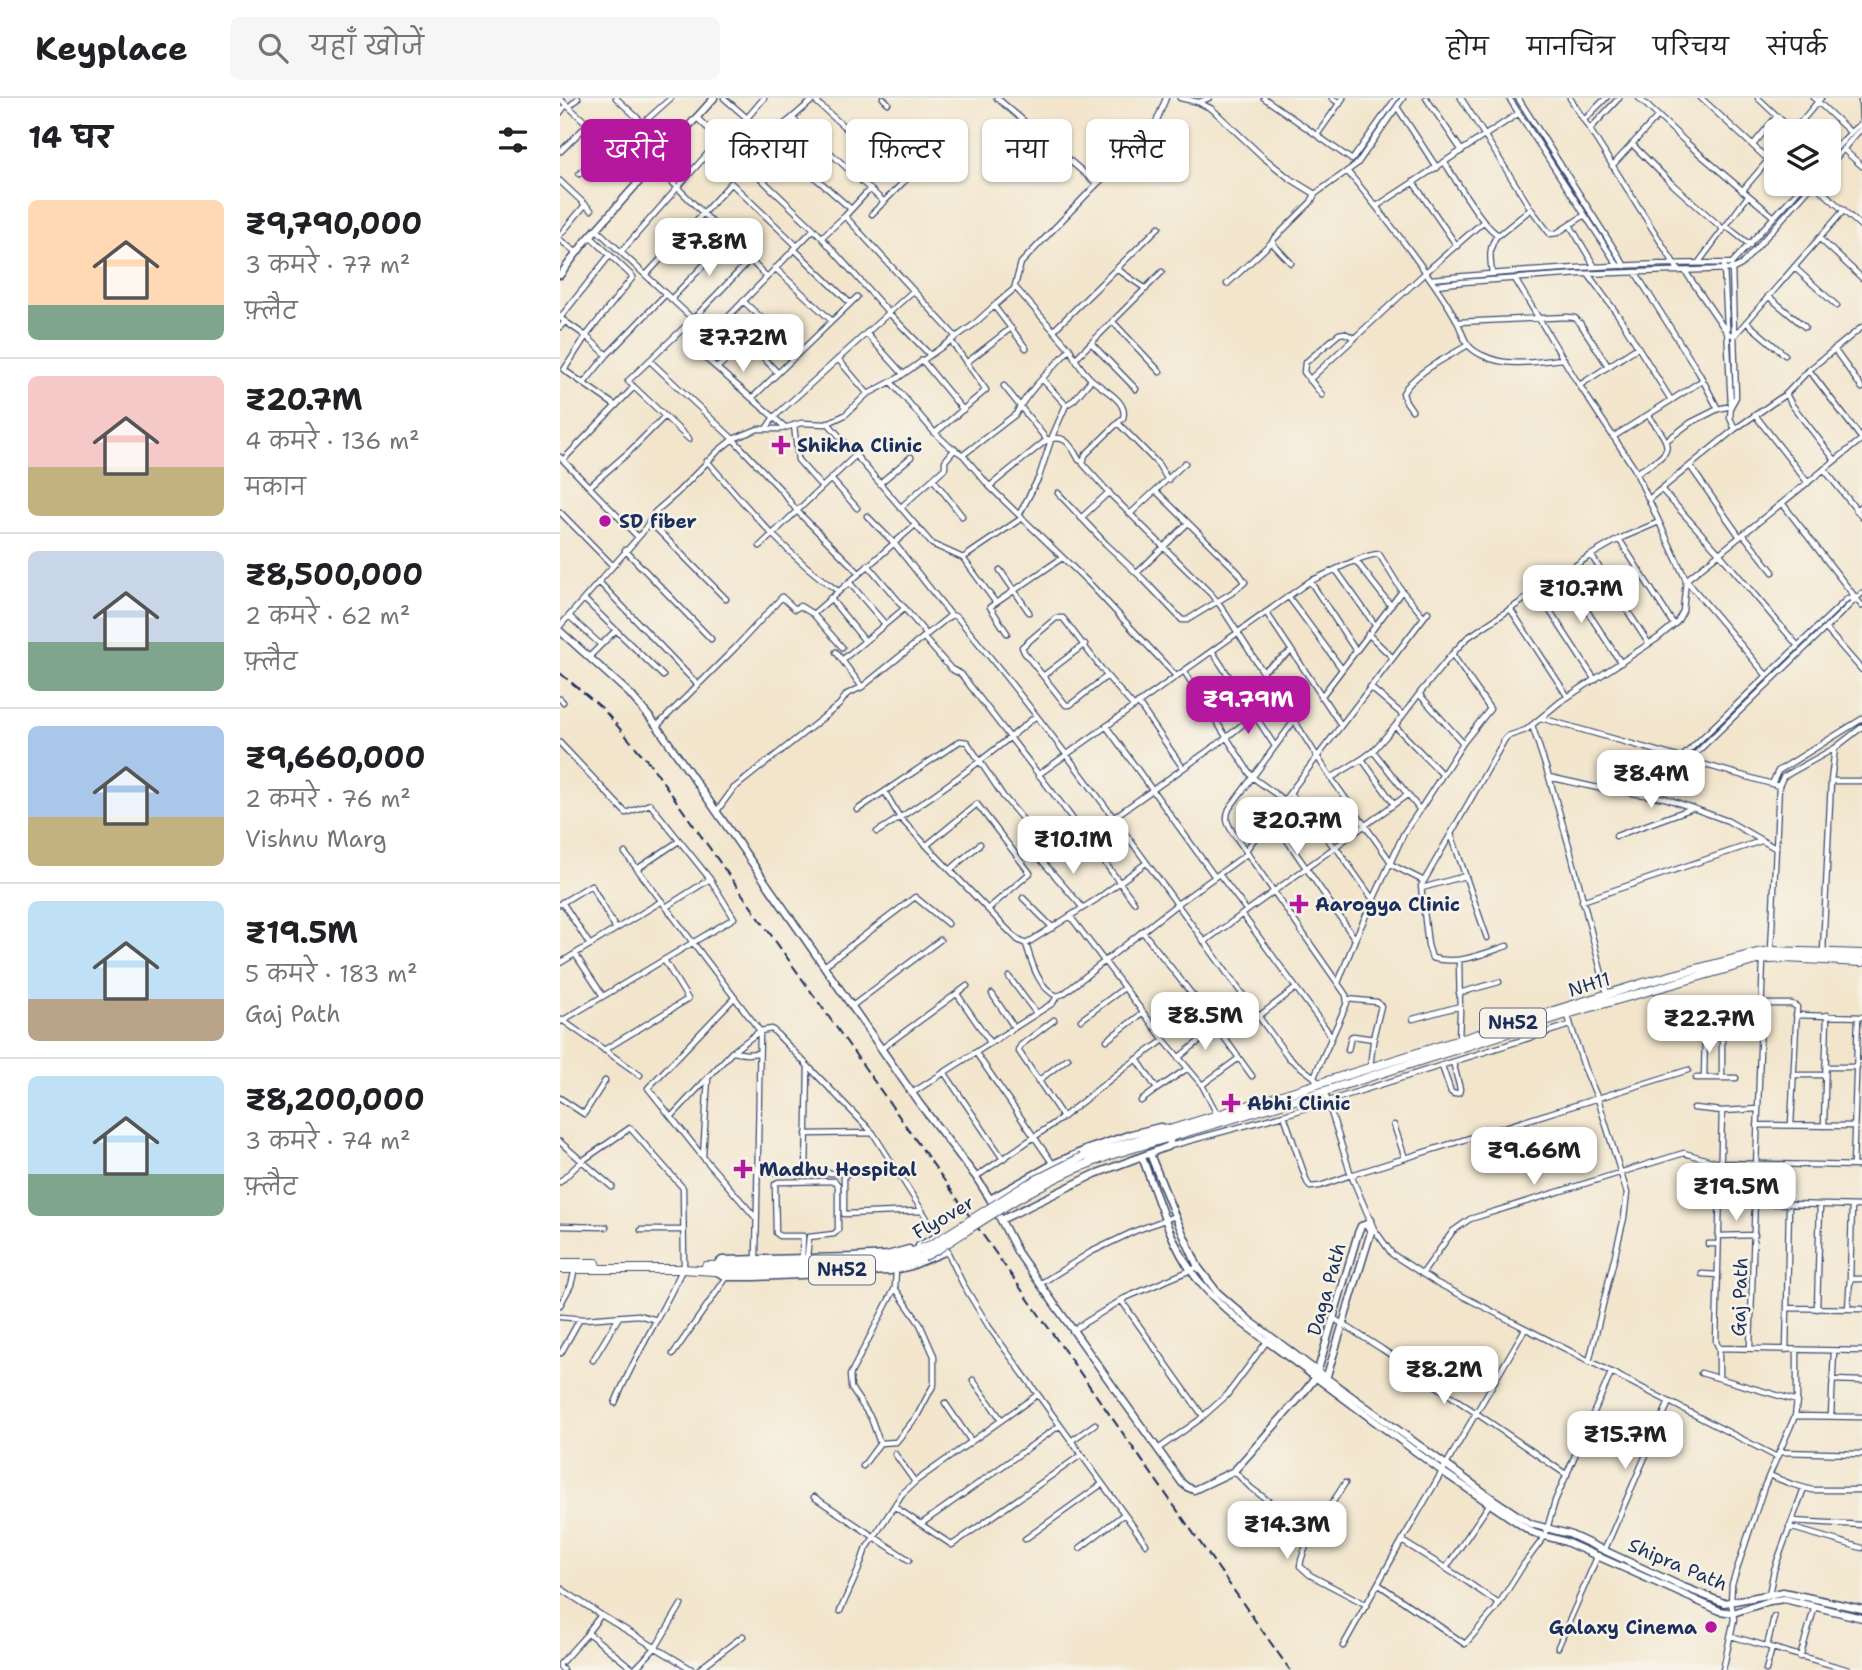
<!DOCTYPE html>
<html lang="hi">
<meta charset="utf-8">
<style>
:root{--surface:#fff;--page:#f6f6f6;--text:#202124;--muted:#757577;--line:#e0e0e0;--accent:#b5179e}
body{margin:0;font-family:"Shantell Sans","Playpen Sans Deva",sans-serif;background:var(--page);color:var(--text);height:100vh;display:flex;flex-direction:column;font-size:26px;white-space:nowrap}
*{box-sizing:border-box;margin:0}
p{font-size:23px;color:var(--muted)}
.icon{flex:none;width:38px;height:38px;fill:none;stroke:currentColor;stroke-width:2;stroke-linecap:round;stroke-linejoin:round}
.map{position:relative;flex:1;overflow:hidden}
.details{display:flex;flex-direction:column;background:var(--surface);width:560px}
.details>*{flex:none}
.top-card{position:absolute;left:21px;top:21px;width:665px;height:63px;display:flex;gap:14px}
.controls{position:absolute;left:1204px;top:21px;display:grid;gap:14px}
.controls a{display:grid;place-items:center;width:77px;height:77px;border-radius:10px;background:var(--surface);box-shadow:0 2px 5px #0004;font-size:35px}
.price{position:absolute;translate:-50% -60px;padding:0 16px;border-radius:14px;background:#fff;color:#222;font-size:23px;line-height:46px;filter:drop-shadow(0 2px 4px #0008)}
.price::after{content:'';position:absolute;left:50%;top:42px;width:21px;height:16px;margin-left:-10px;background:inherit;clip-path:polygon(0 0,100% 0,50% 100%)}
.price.on{background:var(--accent);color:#fff}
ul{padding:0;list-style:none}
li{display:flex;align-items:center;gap:21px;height:175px;padding:0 28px}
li+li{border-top:2px solid var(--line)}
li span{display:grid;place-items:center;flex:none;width:196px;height:140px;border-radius:10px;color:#555}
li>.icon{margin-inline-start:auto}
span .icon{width:84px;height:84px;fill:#fffc;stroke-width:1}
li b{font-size:30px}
h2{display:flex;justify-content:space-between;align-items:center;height:84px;padding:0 28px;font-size:30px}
.chip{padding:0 24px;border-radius:10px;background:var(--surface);box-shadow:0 2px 5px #0004;font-size:24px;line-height:63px}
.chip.on{background:var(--accent);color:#fff}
header{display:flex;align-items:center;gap:42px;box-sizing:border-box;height:98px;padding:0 35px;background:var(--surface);border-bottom:2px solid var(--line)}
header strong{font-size:33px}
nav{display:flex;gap:38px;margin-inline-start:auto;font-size:24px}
.search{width:490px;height:63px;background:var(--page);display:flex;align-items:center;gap:18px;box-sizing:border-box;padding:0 24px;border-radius:10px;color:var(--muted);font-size:26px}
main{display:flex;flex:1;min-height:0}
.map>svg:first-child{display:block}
</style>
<header>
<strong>Keyplace</strong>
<div class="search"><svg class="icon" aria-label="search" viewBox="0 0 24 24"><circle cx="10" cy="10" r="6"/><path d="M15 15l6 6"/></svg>यहाँ खोजें</div>
<nav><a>होम</a><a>मानचित्र</a><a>परिचय</a><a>संपर्क</a></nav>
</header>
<main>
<section class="details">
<h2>14 घर<svg class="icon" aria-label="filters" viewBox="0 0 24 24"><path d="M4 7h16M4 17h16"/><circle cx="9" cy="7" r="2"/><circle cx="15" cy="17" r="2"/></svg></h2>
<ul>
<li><span style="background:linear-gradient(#ffd9b3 75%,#7fa58c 0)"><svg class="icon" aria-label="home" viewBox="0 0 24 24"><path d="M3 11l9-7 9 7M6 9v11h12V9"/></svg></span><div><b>₹9,790,000</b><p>3 कमरे · 77 m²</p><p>फ़्लैट</p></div></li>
<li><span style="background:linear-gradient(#f6c9c9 65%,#c2b280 0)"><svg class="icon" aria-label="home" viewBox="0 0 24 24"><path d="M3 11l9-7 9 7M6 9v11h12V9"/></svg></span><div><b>₹20.7M</b><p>4 कमरे · 136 m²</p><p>मकान</p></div></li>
<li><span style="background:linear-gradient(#c9d6e8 65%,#7fa58c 0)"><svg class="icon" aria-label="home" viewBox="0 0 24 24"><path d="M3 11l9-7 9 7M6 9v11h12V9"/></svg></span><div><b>₹8,500,000</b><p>2 कमरे · 62 m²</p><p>फ़्लैट</p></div></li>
<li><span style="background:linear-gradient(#a9c7e8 65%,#c2b280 0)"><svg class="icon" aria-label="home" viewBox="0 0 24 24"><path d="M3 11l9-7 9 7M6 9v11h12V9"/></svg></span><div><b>₹9,660,000</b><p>2 कमरे · 76 m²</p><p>Vishnu Marg</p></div></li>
<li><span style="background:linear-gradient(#bfe0f5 70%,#b9a48a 0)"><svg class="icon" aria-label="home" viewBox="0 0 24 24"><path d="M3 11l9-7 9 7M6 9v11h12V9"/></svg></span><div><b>₹19.5M</b><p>5 कमरे · 183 m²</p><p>Gaj Path</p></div></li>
<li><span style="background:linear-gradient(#bfe0f5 70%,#7fa58c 0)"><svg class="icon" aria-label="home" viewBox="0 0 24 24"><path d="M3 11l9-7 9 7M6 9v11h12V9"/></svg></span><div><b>₹8,200,000</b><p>3 कमरे · 74 m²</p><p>फ़्लैट</p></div></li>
</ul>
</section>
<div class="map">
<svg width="1302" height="1572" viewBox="0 0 1302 1572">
<rect width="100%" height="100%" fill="#f7f3e8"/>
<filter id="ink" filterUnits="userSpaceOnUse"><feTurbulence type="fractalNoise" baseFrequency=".0143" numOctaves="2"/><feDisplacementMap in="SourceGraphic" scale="14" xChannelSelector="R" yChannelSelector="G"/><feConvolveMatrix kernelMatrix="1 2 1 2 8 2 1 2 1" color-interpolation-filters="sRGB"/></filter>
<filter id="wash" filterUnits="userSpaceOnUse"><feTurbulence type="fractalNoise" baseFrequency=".00686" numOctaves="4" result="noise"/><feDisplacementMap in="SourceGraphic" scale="28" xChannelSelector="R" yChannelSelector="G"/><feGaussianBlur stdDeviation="1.57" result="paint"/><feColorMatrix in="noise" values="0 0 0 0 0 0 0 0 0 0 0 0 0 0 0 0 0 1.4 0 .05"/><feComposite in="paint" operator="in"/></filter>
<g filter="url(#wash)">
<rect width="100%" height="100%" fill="#f2e5cc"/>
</g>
<g filter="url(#ink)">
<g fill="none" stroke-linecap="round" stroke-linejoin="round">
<g stroke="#3b4a6e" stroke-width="7">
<path id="minor" d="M56,0L109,49
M164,0L291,111
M255,0L232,20L310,91L285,118L262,139
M323,0L328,5
M437,0L537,86
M620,0L638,4L652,11L703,59L729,80L755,96
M704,0L792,62
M772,0L780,6
M866,0L902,53
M901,0L971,111
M949,0L1058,168
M958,0L1065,168
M1010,0L1119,173
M1079,0L1128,46L1214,119
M1141,0L1216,69
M1198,0L1233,33
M1254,0L1290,34
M1301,0L1302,27
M0,1L84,77
M253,1L345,83
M639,4L649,0
M9,9L18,0
M837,9L877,70
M0,15L6,7
M136,19L254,131L329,215L370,257
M187,20L204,0
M1024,22L1046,0
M83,25L111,0
M223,27L232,20
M1030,31L1059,0
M1233,33L1261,0
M757,37L783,0
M1072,46L1111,85L1163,131
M1193,47L1217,18
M1283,51L1302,68
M1,53L28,26
M1269,58L1294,31L1302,25
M792,62L836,0
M885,65C895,81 925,132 939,137L971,111L990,136L997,135L1025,117
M94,66L207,179
M1052,68L1098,18
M1269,68L1297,35L1302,31
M787,73C809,99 830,126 851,154C867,176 883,197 896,221C905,239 903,249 924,258C949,270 978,263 1004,261
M19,76L49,46
M0,83L31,112
M853,84L897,148
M1235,86L1240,91
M1254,86L1302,129
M310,91L324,104
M1182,93L1216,53
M817,108L959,15
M312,116L369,58
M285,118L396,239
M1010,127L1035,169
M1166,128L1190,147
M36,131L150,237
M0,137L25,107
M30,138L73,179L26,238L4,272L56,308
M1259,140L1302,180
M0,142L17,155
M234,151L290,205
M61,154L148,55
M1139,164L1188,98
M731,165L713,146V142L751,104L755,96L797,66L843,0
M1164,169L1171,308L1170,320L1175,331
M1234,169L1277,208
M215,170L272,223
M557,171L586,191
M1125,173L1168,236L1175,237L1284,112
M1075,174L1139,275L1158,311L1171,308L1176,299L1172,169
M932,175C930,160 928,149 938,136
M1028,176L1058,217L1111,302
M86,177L171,85L237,148
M871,181C971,172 1072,165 1172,165L1244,86
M667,186L712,144
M876,187L903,184L1020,176L1173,171L1181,167L1190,157L1253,86
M455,189L510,251C515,262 521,271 529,279C539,290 569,302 563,320L525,357L523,366L552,398L650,495L660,507L771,680L831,764
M1208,198L1245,229
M111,201L169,141
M434,208L466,250
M166,221L218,275
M553,224L600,274
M898,224L1008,219L1015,220L1020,225L1048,268
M1186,224L1225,257
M0,229L5,224
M494,232L599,129
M306,235L343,276
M532,246L576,291
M1274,251L1302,290
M47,257L26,238L0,220L50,157
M278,261L308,296
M515,261L602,174
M362,262L403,312
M90,263L173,341L221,392L237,413L299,475
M406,265L451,230
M157,270L207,225L183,203
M482,281L506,307
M749,282L866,174L924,123
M331,284L374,334L389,348L403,357L429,388L531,487L616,578
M24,285L47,257L106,196
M1020,287L1078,249
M444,288L487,342
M74,289L68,283L133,221L190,162
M1226,296L1232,307L1275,362
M762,297L744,274L745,265L779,236L784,235L795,240
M192,300L297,199
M852,312L845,302L843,295C853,275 888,259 908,247
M1195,317L1248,385
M268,325L372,446L403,460L436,505
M558,325L598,366L608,382
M234,327L238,362L262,389
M225,329L136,252L254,131
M206,331L214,319L353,193
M375,335L426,292L391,243
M1053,339L1143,282
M1106,343L1130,325L1158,311
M403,357L456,316C468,292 492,271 510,251
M0,359L78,439
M3,362L74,289L129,341
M147,363C187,409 227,458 278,493
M1130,368L1180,439
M1264,371L1302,419
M1076,375C1114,353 1115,352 1088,317
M271,381L297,410
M373,381L402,418
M320,385L351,359
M430,388L484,344C504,333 511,347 519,362L523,364
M29,389L70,353L104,319
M1101,391L1159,455L1238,548
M498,395L546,446L584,482L622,522H627L673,494L685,484L679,475L596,393
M1089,401L1175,331L1226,296L1249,272L1302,229
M1222,405L1302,508
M340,410L385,370V363L395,351
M1296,412L1302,407
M0,414L53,468
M570,416L625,365
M459,417L479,379L492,339L506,307L514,302L531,282
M307,418L334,445L391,517L397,519C515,660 620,812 729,960L754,979L758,985
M521,420L549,394
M89,423L166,501
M1183,436L1213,474
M1059,441L1114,527
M200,448L295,358
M65,452L151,541
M1031,457L1089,546
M403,460L462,420
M796,463L831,508
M308,467L367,537
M440,472L469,514
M776,472L815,527
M577,475L628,425
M1003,476L1061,565
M750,483C768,476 801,457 819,456L842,493L864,519
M39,484L138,587
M289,484L325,526
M977,493L1035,582
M728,498L782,571
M270,500L305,543
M24,501L103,578
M951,512L1008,599
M706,514L781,627
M253,516L282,549
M9,518L41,547L54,534
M0,528L82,435L95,414L117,395L158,353L173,341L198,331H221L241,325L266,326L285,317L306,297L338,280L413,227L434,208L454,191L461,165L531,92L578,46L595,27L606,0
M1266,531L1302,572
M447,535L430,509L502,460
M808,536L833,560
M364,540L391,571L401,576L503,708L574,804
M652,553L715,648
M276,554L302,589
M892,556L907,540L1031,457L1059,441L1099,424
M29,559L41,547
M282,562L345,510
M624,573L692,679L724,702
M703,573L732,553
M483,578L525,546
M547,578L510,607H506L464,554L462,549L496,520H503L547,578L574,609
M1207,578L1126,482L1302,341L1249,272
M810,589L843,617
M859,596L903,645
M761,599L842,493
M0,601L3,604
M578,605L623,670
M981,620L1219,688L1211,852
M734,623L669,711C665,721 667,725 673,735L786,897L787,905L754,979
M972,627L989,679L1038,690L1105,700L1168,723L1215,750
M97,628L175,550L222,499L235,511L240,508L253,516L355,427
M546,628L655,779
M835,628L882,676
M0,645L66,715L90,706L150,781L174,820L0,924
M813,653L802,661L834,706
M1122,659L1288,500H1294
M1130,661L1302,495
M478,677L750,483L796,553
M989,679L1011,755L1047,896
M771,680L802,661
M1271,683H1302
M1212,686L1218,673L1302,621
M1219,688L1223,679L1275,650L1302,629
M325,694L340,720L438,822L458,842L466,846L537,801L586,765
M730,695L774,749
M297,712L400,643L407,644L443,698L491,755L482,763L523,810
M157,713L173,691L279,607L287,596L302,589L391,517
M711,719L795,841
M317,734C373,700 426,660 476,618
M891,736L927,840
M1056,738L1133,710
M526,739L666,640L694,617
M367,747L417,706L470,775L428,811
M775,748L814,803
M686,752L868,514
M65,755L200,933L196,1160
M830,766L864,783
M77,771L119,743
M390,772L420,746
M659,776L687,813
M862,790L905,778
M463,800L493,830
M1022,803L1201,743
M2,804L30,847
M0,806L31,787L56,831
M106,809L150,781
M682,816L772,939
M510,818L604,942L642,987L657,1016
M582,833L642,909L692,978
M644,844L847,697
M466,846C472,865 478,890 497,898L503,896L616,807L688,755
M947,848C923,856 898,867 872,860L868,847L861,788L864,783L945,641L948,638L966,632L1000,604L1098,540L1117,524L1123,513L1126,482L1074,370L1016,282L955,181
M1263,854L1271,683L1275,650
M15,856L43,898
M899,862L900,915L899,941
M0,865L102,803
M264,868L355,799L388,826
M449,879L476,915
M778,885L796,839L844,735L863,707L903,645L930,611L892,556L859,596L835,628L813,653L860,712
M899,895L939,884
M397,896L428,941L429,945
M432,896L454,929
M174,900L88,990L143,1059L195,1119
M787,901L817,904L821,908L814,936L810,969
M1201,906H1232L1237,909L1231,1027
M292,908L380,842
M1007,915L1024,969L1038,1001L1067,1095L1064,1120L1029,1264
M1236,917L1302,919
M699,918L736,890
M853,921L900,908
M2,922L80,977
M494,922L461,947L458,952L503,1019
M521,922L564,890
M593,928L634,898
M1156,934V917
M1129,936L1170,934L1200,936
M547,942L583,915
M321,951L407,888
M44,952L128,901L104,862
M788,952L791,939L793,938L814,941
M173,954L186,956L199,955
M416,955L493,1066
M618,960L657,929
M577,961L597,991L628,970
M882,968L891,994L894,996L899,995L900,991L893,964
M1266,969H1297
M384,974L443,1061
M1233,977H1265
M1136,980H1176
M1144,980L1145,935
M1162,980V934
M478,983L508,960
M642,987L679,960
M764,992L791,1077L814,1131L832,1156L875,1184L1217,1359
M352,995L493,905L497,898
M0,1000L24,1016L45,983
M581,1003L597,991
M1134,1010L1162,1013L1198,1011
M724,1017L747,1084L750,1089L760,1088L791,1077L1128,972
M111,1019L172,954L200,933L212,931L313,1035L378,1138
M834,1027L845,1060
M1197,1027L1294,1028
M1264,1028L1267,917
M246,1036L312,1035
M0,1044L52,1089
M610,1048L724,1017L1010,927
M143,1058L148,980
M1293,1068L1298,919
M198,1074L339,1076
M246,1075L248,969
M284,1075V1116L361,1113
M416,1079L499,1022L566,969L604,942
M0,1084L22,1063L70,1030L123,1090L124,1167
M1195,1105L1302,1108
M1292,1108L1290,1181H1302
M0,1128L46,1129
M81,1132H123
M1158,1138L1195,1137
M1148,1146H1158
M387,1153L403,1186L429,1229L586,1446
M242,1159L243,1138H220L216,1135L215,1086L218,1084L275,1083L278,1087V1132L274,1136L249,1139L247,1159
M862,1176L893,1133L910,1121L1124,1055L1159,1065L1302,1068
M1142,1176L1158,1177
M480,1186L531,1154L575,1133L615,1118
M335,1190L290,1277L291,1290L311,1320L320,1345L336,1344L357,1318L374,1286V1258L360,1226L335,1190L336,1172
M561,1202L643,1318
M0,1207L11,1187L15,1171
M1227,1210L1229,1107
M1288,1210L1290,1181
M1257,1211L1260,1107
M0,1219L25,1221L78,1217L97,1222
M773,1220L822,1251L1007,1377
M513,1232L565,1200L638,1169
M1159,1250L1302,1253
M1190,1250L1203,862
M1226,1252L1227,1210L1302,1211
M1,1255L20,1221
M113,1256L167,1179
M33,1262L59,1219
M1141,1275L1237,1303
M1159,1280V1250L1156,1244L1162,1013
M413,1282L441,1321
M1273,1282L1302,1283
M55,1305C74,1259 101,1217 122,1172
M385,1305L411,1343
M1235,1318L1302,1319
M1271,1318L1274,1253
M511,1343L535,1326
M598,1351L639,1322L667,1297L708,1242
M1219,1354L1302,1356
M335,1356L355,1384
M303,1368L320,1345
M674,1373L691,1390L753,1436
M1209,1377L1231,1386L1252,1392H1302
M785,1385C772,1407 743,1443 740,1468L750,1477L807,1507
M254,1399L349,1462
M335,1409L392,1447L521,1357
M1232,1423L1302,1427
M361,1426L499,1328
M1229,1429L1302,1450
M465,1441L542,1386
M842,1443L903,1481L939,1506
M520,1450L564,1416
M1045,1451L1109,1304
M886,1470L931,1404
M818,1486L905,1546L935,1512L964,1466L985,1438L995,1403L1051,1275
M0,1490L41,1517
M1209,1496L1214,1472L1244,1390
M280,1513L298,1473L305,1453L342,1396L356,1383L477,1297
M28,1534L41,1517L133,1572
M1171,1538L1289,1572
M783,1548L844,1439L965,1231
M1207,1548L1214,1519
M998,1549L1038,1457
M1240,1559L1255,1508
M0,1566L28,1535L74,1572L96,1549L121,1507
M0,1569L3,1572
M138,1572L183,1538
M1163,1572L1174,1521L1171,1504L1172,1486L1204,1389L1235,1318L1237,1303V1253
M1206,1572L1212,1550"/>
</g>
<g stroke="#3b4a6e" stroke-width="9">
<path id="tertiary" d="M0,177L25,144L154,0
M0,533L70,596L97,628L359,1005L416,1079L430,1101L458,1155L622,1385L627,1389L634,1392L674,1373L741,1298L756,1279L798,1135L801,1128L807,1126L810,1122
M590,1056L615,1118L638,1169L657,1194L689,1222L758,1274L933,1401L971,1426L1009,1436L1121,1488L1164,1505L1223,1494L1302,1511
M582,1059C596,1095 609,1142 632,1174C645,1193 663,1209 681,1224L883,1374L970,1433C982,1439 995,1439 1008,1445L1160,1513L1173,1515L1210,1503L1224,1501L1302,1520
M430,1101L493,1066L528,1051L571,1036L600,1029L609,1031
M441,1122L535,1076L609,1048L611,1039
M156,1167L162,1162L292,1159L327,1157L349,1151
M157,1174L167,1179H195L330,1173L351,1168L387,1153L378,1138L359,1148
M766,1281L811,1134L807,1126"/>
</g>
<g stroke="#3b4a6e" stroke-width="10">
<path id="trunk" d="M522,1059L1087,884L1197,855L1211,853L1302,856
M527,1066L553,1056L765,993L1007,916L1197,862L1225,860L1302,864
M0,1165H36
M146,1168L301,1165L328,1163L361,1151
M0,1171H122L171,1174L289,1172L329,1169L363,1159"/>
</g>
<use href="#minor" stroke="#fff" stroke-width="4.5"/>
<use href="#tertiary" stroke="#fff" stroke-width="6"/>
<use href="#trunk" stroke="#fff" stroke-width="8"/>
<path stroke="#1b2f5e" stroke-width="2" stroke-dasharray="10 5" stroke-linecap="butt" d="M0,575L42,610L91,667L730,1572"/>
<g stroke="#3b4a6e" stroke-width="10" stroke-linecap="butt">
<path id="trunk-bridge" d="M361,1151L373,1146L468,1086L522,1059
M363,1159L376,1152C425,1121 473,1087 527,1066"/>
</g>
<use href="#trunk-bridge" stroke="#fff" stroke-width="8"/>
</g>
</g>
<g fill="#b5179e" stroke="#f7f3e8" stroke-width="2.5">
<path d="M217.5 336.5h7v7h7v7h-7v7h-7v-7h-7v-7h7z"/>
<circle cx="45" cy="423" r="7"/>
<path d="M735.5 795.5h7v7h7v7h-7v7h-7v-7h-7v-7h7z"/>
<path d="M667.5 994.5h7v7h7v7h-7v7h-7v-7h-7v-7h7z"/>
<path d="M179.5 1060.5h7v7h7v7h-7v7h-7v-7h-7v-7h7z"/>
<circle cx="1151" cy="1529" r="7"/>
</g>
<g text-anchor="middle" stroke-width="5" stroke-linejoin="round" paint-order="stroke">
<g fill="#f7f3e8" stroke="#5d6a87" stroke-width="2">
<rect x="920" y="910.5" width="66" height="29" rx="5"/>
<rect x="249" y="1157.5" width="66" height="29" rx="5"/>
</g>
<g font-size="18" font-weight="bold" fill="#1b2f5e">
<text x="953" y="931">NH52</text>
<text x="282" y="1178">NH52</text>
</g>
<g font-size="19" font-weight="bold" fill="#1b2f5e" stroke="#f7f3e8" text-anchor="start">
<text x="237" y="354">Shikha Clinic</text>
<text x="59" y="430">SD fiber</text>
<text x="755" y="813">Aarogya Clinic</text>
<text x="687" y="1012">Abhi Clinic</text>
<text x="199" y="1078">Madhu Hospital</text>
<text x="1137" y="1536" text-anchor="end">Galaxy Cinema</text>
</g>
<g font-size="19" fill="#1b2f5e" stroke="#f7f3e8">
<text transform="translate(1029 886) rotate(-17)" y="7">NH11</text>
<text transform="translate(383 1119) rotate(-30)" y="7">Flyover</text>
<text transform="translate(766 1191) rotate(-74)" y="7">Daga Path</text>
<text transform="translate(1179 1199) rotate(-88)" y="7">Gaj Path</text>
<text transform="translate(1118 1466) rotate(23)" y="7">Shipra Path</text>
</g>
</g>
</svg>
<div class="controls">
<a><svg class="icon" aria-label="layers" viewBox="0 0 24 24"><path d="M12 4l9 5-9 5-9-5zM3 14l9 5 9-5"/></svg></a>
</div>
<b class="price" style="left:149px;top:180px">₹7.8M</b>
<b class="price" style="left:183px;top:276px">₹7.72M</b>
<b class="price" style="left:1021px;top:527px">₹10.7M</b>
<b class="price on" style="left:688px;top:638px">₹9.79M</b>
<b class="price" style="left:1091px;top:712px">₹8.4M</b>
<b class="price" style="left:737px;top:759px">₹20.7M</b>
<b class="price" style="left:513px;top:778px">₹10.1M</b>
<b class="price" style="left:645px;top:954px">₹8.5M</b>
<b class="price" style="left:1149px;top:957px">₹22.7M</b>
<b class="price" style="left:974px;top:1089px">₹9.66M</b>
<b class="price" style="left:1176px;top:1125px">₹19.5M</b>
<b class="price" style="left:884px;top:1308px">₹8.2M</b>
<b class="price" style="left:1065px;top:1373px">₹15.7M</b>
<b class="price" style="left:727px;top:1463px">₹14.3M</b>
<div class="top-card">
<a class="chip on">खरीदें</a>
<a class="chip">किराया</a>
<a class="chip">फ़िल्टर</a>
<a class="chip">नया</a>
<a class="chip">फ़्लैट</a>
</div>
</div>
</main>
